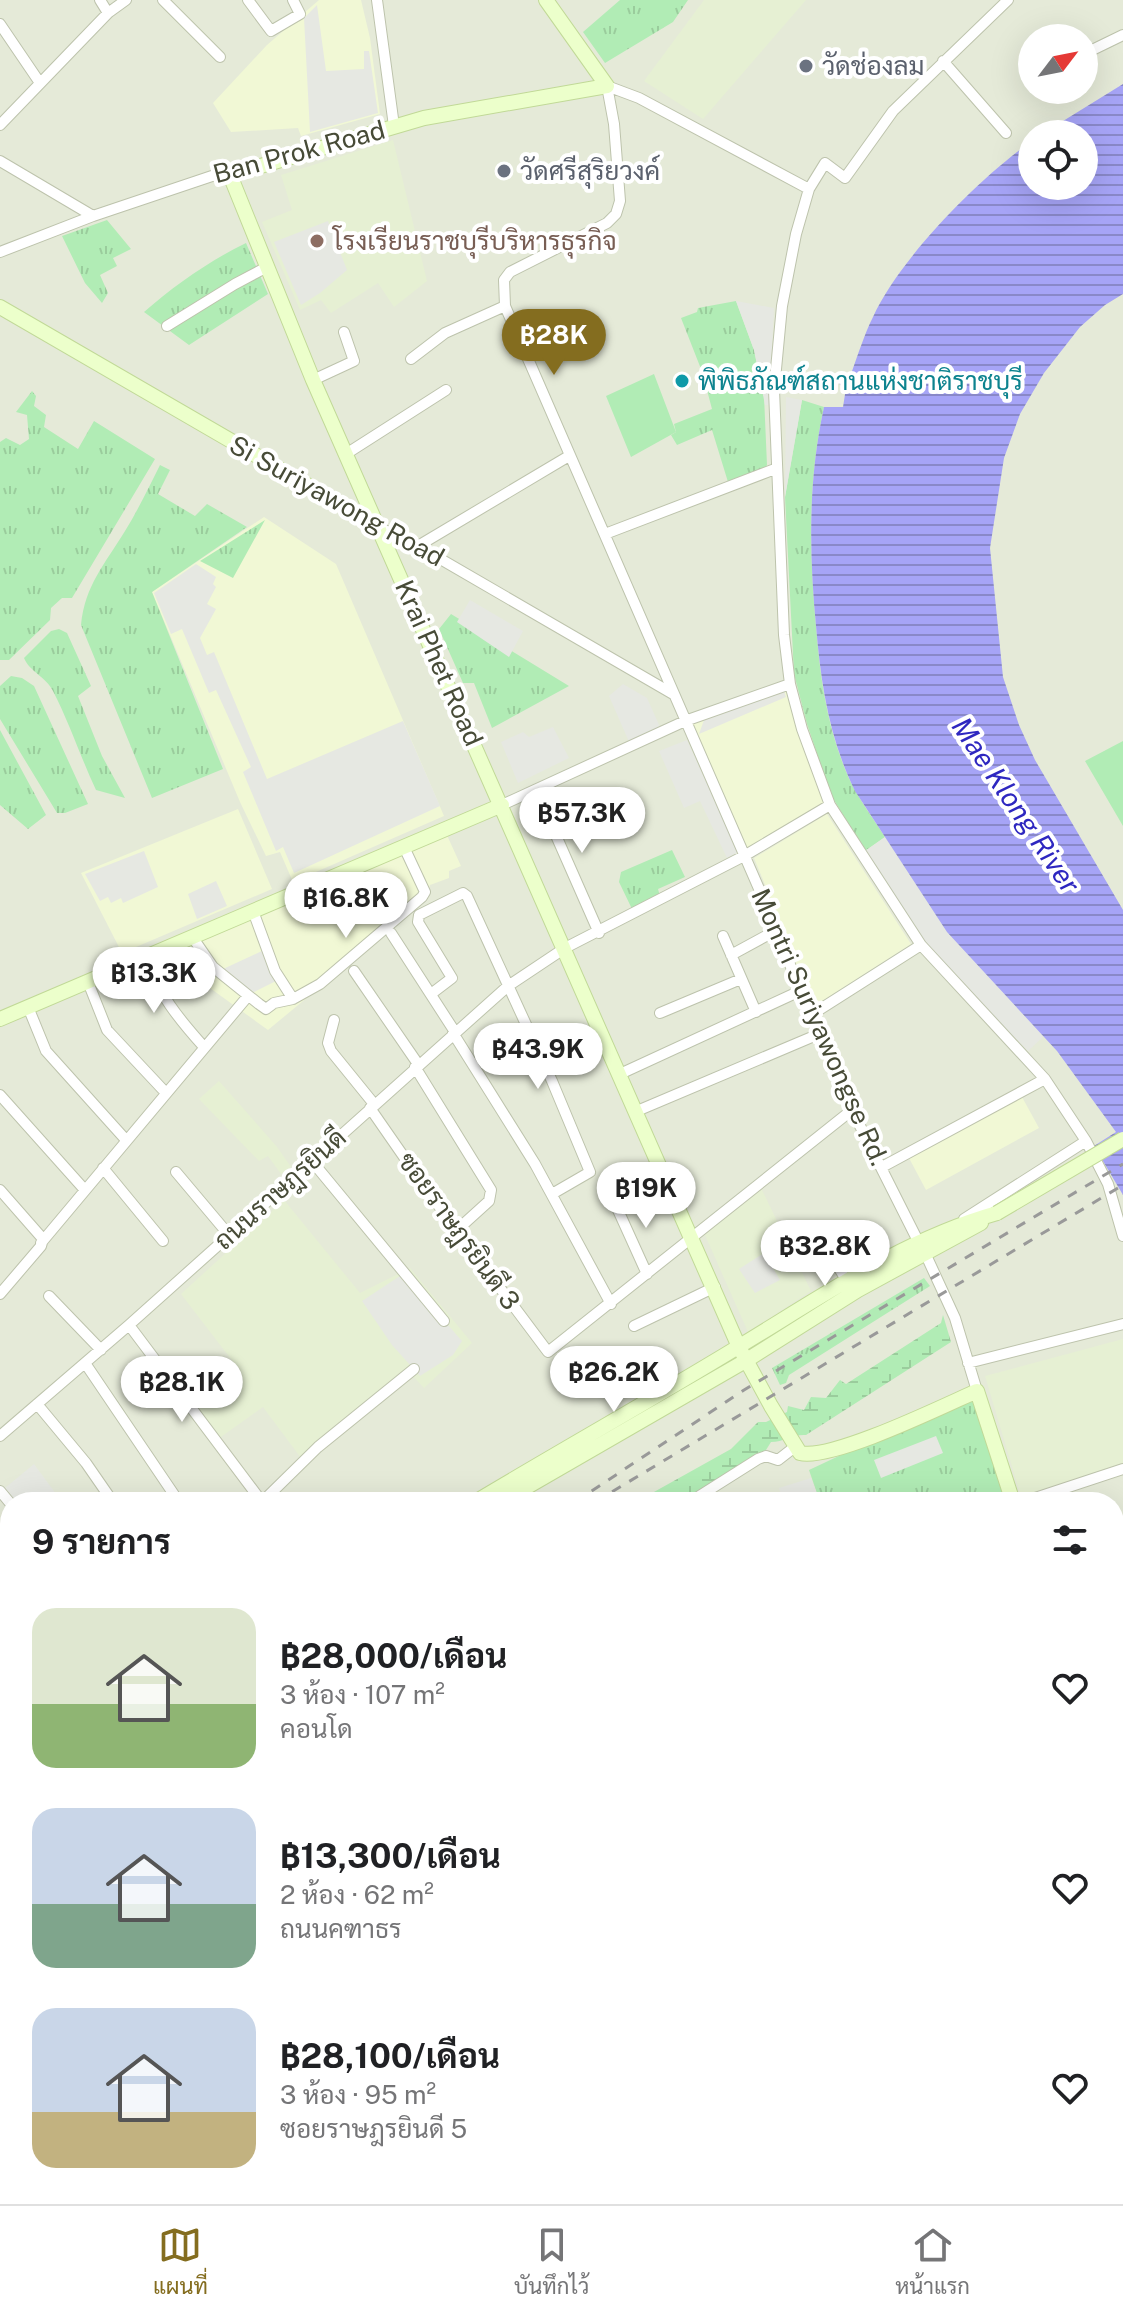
<!DOCTYPE html>
<html lang="th">
<meta charset="utf-8">
<style>
:root{--surface:#fff;--page:#f6f6f6;--text:#202124;--muted:#757577;--line:#e0e0e0;--accent:#846d1f}
body{margin:0;font-family:"Public Sans",Sarabun,sans-serif;background:var(--page);color:var(--text);height:100vh;display:flex;flex-direction:column;font-size:30px;white-space:nowrap}
*{box-sizing:border-box;margin:0}
p{font-size:26px;color:var(--muted)}
.icon{flex:none;width:44px;height:44px;fill:none;stroke:currentColor;stroke-width:2;stroke-linecap:round;stroke-linejoin:round}
.map{position:relative;flex:1;overflow:hidden}
.side{position:absolute;left:0px;top:1492px;width:1124px;height:712px;display:flex;flex-direction:column;background:var(--surface);border-radius:32px 32px 0 0;box-shadow:0 8px 32px #0002}
.side>*{flex:none}
.needle{width:52px;rotate:58deg}
.tools{position:absolute;left:1018px;top:24px;display:grid;gap:16px}
.tools a{display:grid;place-items:center;width:80px;height:80px;border-radius:50%;background:var(--surface);box-shadow:0 8px 32px #0002;font-size:40px}
.price{position:absolute;translate:-50% -68px;padding:0 18px;border-radius:28px;background:#fff;color:#222;font-size:26px;line-height:52px;filter:drop-shadow(0 2px 4px #0008)}
.price::after{content:'';position:absolute;left:50%;top:48px;width:24px;height:18px;margin-left:-12px;background:inherit;clip-path:polygon(0 0,100% 0,50% 100%)}
.price.current{background:var(--accent);color:#fff}
ul{padding:0;list-style:none}
li{display:flex;align-items:center;gap:24px;height:200px;padding:0 32px}
li span{display:grid;place-items:center;flex:none;width:224px;height:160px;border-radius:24px;color:#555}
li>.icon{margin-inline-start:auto}
span .icon{width:96px;height:96px;fill:#fffc;stroke-width:1}
li b{font-size:34px}
h2{display:flex;justify-content:space-between;align-items:center;height:96px;padding:0 32px;font-size:34px}
.tabs{display:flex;justify-content:space-around;align-items:center;height:112px;border-top:2px solid var(--line);background:var(--surface);font-size:22px;color:var(--muted)}
.tabs a{display:grid;justify-items:center;gap:4px}
.tabs .current{color:var(--accent)}
.map>svg:first-child{display:block}
</style>
<div class="map">
<svg width="1123" height="2204" viewBox="0 0 1123 2204">
<defs>
<pattern id="grass-tufts" width="24" height="20" patternUnits="userSpaceOnUse" patternTransform="scale(2)"><rect width="24" height="20" fill="#b1ecb5"/><path d="M3 7l-1-3M5 7V3M7 7l1-3M15 17l-1-3M17 17v-4M19 17l1-3" fill="none" stroke="#9acc9c"/></pattern>
<pattern id="wetland-marsh" width="20" height="14" patternUnits="userSpaceOnUse" patternTransform="scale(2)"><rect width="20" height="14" fill="#b1ecb5"/><path d="M1 5h8M5 5V1M11 12h8M15 12V8" fill="none" stroke="#9acc9c"/></pattern>
<pattern id="water-rules" width="6" height="5" patternUnits="userSpaceOnUse" patternTransform="scale(2)"><rect width="6" height="5" fill="#a6a4f6"/><path d="M0 2.5h6" fill="none" stroke="#8988c8"/></pattern>
</defs>
<rect width="100%" height="100%" fill="#f2f6ea"/>
<path fill="#e5ead8" fill-rule="evenodd" d="M0,0H1123V2204H0ZM1032,38H1084V90H1032ZM1032,134H1084V186H1032ZM10,1502H1114V2194H10Z"/>
<path fill="#f1f8d5" d="M319,0H361L370,38L380,114L301,136L298,128L231,132L213,103L267,45Z
M264,517L336,564L444,816L293,882L280,852L266,856L240,802L152,592Z
M787,688L825,804L747,850L691,722Z
M238,809L272,889L122,953L81,873Z
M827,814L911,944L811,1008L775,909L754,858Z
M446,833L461,866L449,871V878L430,885L428,894L419,905L268,1030L203,983L183,946Z
M1022,1097L1039,1128L926,1190L909,1158Z"/>
<path fill="#e6f0d3" d="M704,0H806L703,119L644,81Z
M393,140L427,281L394,307L378,283L331,313L321,300L300,310L262,222L292,210L281,175Z
M219,1081L277,1147L291,1167L281,1174L268,1156L259,1161L199,1099Z
M760,1186L811,1291L748,1332L705,1235L706,1231Z
M284,1200L360,1293L410,1268L472,1343L424,1388L407,1370L301,1458L263,1407L218,1439L187,1396L234,1363L181,1294Z
M1123,1339V1464L1022,1500L985,1376Z"/>
<path fill="url(#grass-tufts)" d="M620,0H688L673,22L605,63L583,32Z
M107,220L131,249L113,258L117,266L100,275L108,293L102,303L85,283L62,236Z
M246,243L268,294L189,345L144,312C175,285 209,261 246,243Z
M736,301L754,350L764,396L767,465L765,469L728,482L712,430L677,445L671,435L676,432L674,424L712,409L704,379L710,375L707,366L701,369L681,318L697,312L698,308Z
M32,391L36,396L34,406L46,415L44,427L78,449L94,421L155,459L72,598H62L51,608L50,620L9,660H0V442L6,438L20,445L29,439L27,415L16,412Z
M802,400L824,407C808,479 809,552 816,626C820,675 826,722 845,769C854,793 871,815 885,837L865,851L831,795L807,724L794,674L785,497Z
M160,465L170,470L158,494L195,516L207,504L247,527L152,592L223,769L152,798L81,625C85,585 105,564 125,531C138,510 149,487 160,465Z
M265,520L233,578L200,561Z
M451,614L569,686L492,728L474,683H463L439,629Z
M59,629L67,633L91,686L78,696L102,756L125,798L96,790C81,758 69,722 53,691C46,677 29,671 24,658L51,631Z
M11,676L22,678L34,686L88,804L65,813H57L0,719V686Z
M0,730L46,815L28,829L0,805Z
M672,850L685,877L658,889L660,896L632,909L619,882L621,872Z
M924,1278L930,1286L789,1375L786,1383L780,1385L772,1368Z
M977,1391L1012,1502H820L809,1470Z"/>
<path fill="url(#wetland-marsh)" d="M943,1315L951,1342L806,1435C793,1434 784,1442 771,1442L766,1450L683,1502H636L731,1449L758,1422H766L787,1412L788,1406L804,1410L811,1397L826,1398L840,1380L846,1384L941,1323Z"/>
<path fill="#b1ecb5" d="M654,374L676,432L631,457L606,396Z
M1123,741V826L1085,761Z"/>
<path fill="#e6e8e2" d="M317,5L326,71L364,69V51H369L378,113L310,132L304,18Z
M328,221L347,270L320,293L301,305L274,242Z
M736,301L774,308L769,405H765L754,350Z
M786,397L802,400L785,497Z
M196,564L216,577L213,584L216,587L207,604L216,609L200,638L207,655L214,652L267,779L403,721L440,806L294,873L283,847L276,851L243,772L251,767L216,690L209,693L182,629L171,634L154,593Z
M470,600L523,631L509,657L457,622Z
M623,684L647,698L660,727L630,744L609,696Z
M784,691L786,697L699,734L704,720Z
M553,727L569,758L518,783L501,742L523,732L529,737Z
M687,740L738,852L727,858L700,801L684,808L659,751Z
M885,837L947,932L1044,1036L1028,1051L931,951L915,928L865,851Z
M144,851L158,887L123,903L121,898L111,903L108,897L100,901L85,874Z
M216,881L227,906L197,919L188,894Z
M264,950L278,980L250,994L221,970Z
M764,1253L780,1280L755,1293L739,1269Z
M403,1274L462,1341L453,1355L420,1376L392,1345L362,1301Z
M936,1436L943,1453L881,1478L874,1460Z
M34,1464L59,1498L54,1502H17L5,1488Z
M811,1478L820,1502H783L779,1488Z"/>
<path fill="url(#water-rules)" d="M1123,84V294L1105,305L1080,327L1044,373L1020,414L1004,458L990,548L1003,677L1019,725L1035,760L1123,910V1195L1094,1146L1116,1132L1057,1051L947,932L855,791C829,738 821,684 816,626C809,552 808,480 824,407H843L846,388L840,385L839,381L851,374C858,355 864,335 873,317C900,258 979,178 1032,141V186H1084V134H1042Z"/>
<g fill="none" stroke-linecap="round" stroke-linejoin="round">
<g stroke="#bdc3ac" stroke-width="12">
<path id="street" d="M100,0L108,13
M163,0L220,57
M248,0L271,31L300,14L293,0
M377,0L394,126
M1008,0L893,111L845,178L825,163L809,189L796,234L782,306L774,390L784,635L790,684L802,729L830,805L921,945L1045,1079L1086,1141L1108,1184L1123,1236
M0,24L40,83
M1086,53L1123,35
M943,61L1006,133
M607,86L614,124L620,201L616,214L607,223L510,272L504,280L505,306L777,930L800,991L852,1110L918,1241
M607,86L639,98L809,189
M0,125L108,13L126,0
M0,161L93,216
M0,252L93,216L212,176L230,175
M167,326L235,284L267,267
M411,359L445,333L505,306
M313,380L354,361L344,332
M346,454L446,390
M378,527L418,546L673,694
M605,534L775,469
M418,546L569,456
M536,790L599,933
M502,805L685,721L790,684
M253,911L275,971L293,999
M391,933L455,1032
M723,936L756,1012
M193,938L213,967L259,1004L266,1009L274,1003L293,999L320,984L422,897L425,892L404,847
M731,955L777,930
M145,958C160,995 177,1017 204,1047
M354,971L418,1064
M88,982L107,1030L166,1093
M431,994L452,978L418,922L419,915L463,893L467,896L552,1081L590,1172L552,1194
M28,1007L46,1051L126,1140
M660,1013L741,979
M811,1015L921,945
M334,1020L328,1043L331,1051L374,1104
M453,1033L535,1164L611,1304
M415,1067L491,1190L489,1201L457,1230
M620,1074L800,991
M0,1095L84,1189
M370,1108L429,1193L548,1352L852,1110
M637,1111L819,1034
M311,1160L444,1321
M882,1167L1045,1079
M103,1168L163,1241
M176,1172L229,1235
M0,1190L43,1239L41,1246L0,1294
M613,1199L647,1274
M964,1219L1086,1141
M41,1243L248,996
M925,1253L955,1318L977,1391
M830,1254L847,1281
M49,1296L101,1350
M129,1325L262,1502
M634,1326L715,1287
M85,1363L179,1502
M968,1363L1123,1324
M37,1404L86,1463L113,1502
M0,1436L129,1325L508,986L565,948L744,856L830,805
M0,1491L10,1503
M262,1502L318,1447L414,1369
M690,1502L758,1459L766,1456L778,1460L796,1446
M1023,1502L1123,1469
M1114,1589L1123,1585
M0,1625L10,1617
M0,1678L10,1690
M1114,1719L1123,1715
M0,1971L10,1965
M0,2017L10,2034
M1114,2035L1123,2032
M0,2042L10,2035
M0,2112L10,2105
M1114,2122L1123,2118
M0,2191L9,2204
M99,2194L106,2204
M268,2194L274,2204
M323,2194L326,2204
M750,2194L755,2204
M890,2194L894,2204
M41,2204L89,2194
M844,2204L871,2194
M901,2204L931,2194"/>
</g>
<g stroke="#c1d997" stroke-width="16">
<path id="secondary" d="M546,0L607,86L424,118L230,175L313,380L739,1347L771,1406L800,1453C831,1461 943,1406 977,1391L1013,1502
M0,307L378,526
M0,1019C168,948 334,876 502,805
M475,1502C562,1450 651,1400 738,1347C821,1297 902,1240 997,1213
M501,1502L747,1360L858,1290L981,1223
M0,1780L10,1774
M0,1792L10,1786
M1114,1813L1123,1838"/>
</g>
<use href="#street" stroke="#fff" stroke-width="10"/>
<use href="#secondary" stroke="#ecffcb" stroke-width="14"/>
<path stroke="#999" stroke-width="3" stroke-dasharray="10 10" stroke-linecap="butt" d="M575,1502L744,1390L1123,1164
M595,1502L1123,1185
M0,1848L10,1842"/>
<g stroke="#c1d997" stroke-width="16" stroke-linecap="butt">
<path id="secondary-bridge" d="M997,1213L1123,1139"/>
</g>
<use href="#secondary-bridge" stroke="#ecffcb" stroke-width="14"/>
</g>
<g fill="#6b7280" stroke="#fff" stroke-width="3">
<circle cx="806" cy="66" r="8"/>
<circle cx="504" cy="171" r="8"/>
</g>
<circle fill="#8d6e63" stroke="#fff" stroke-width="3" cx="317" cy="241" r="8"/>
<circle fill="#0f9aa8" stroke="#fff" stroke-width="3" cx="682" cy="381" r="8"/>
<g text-anchor="middle" stroke-width="8" stroke-linejoin="round" paint-order="stroke">
<g font-size="26" fill="#5b616d" stroke="#fff" text-anchor="start">
<text x="822" y="75">วัดช่องลม</text>
<text x="520" y="180">วัดศรีสุริยวงค์</text>
</g>
<g font-size="26" fill="#474b37" stroke="#fff">
<text transform="translate(299 152) rotate(-15)" y="9">Ban Prok Road</text>
<text transform="translate(337 501) rotate(29)" y="9">Si Suriyawong Road</text>
<text transform="translate(439 663) rotate(66)" y="9">Krai Phet Road</text>
<text transform="translate(820 1027) rotate(66)" y="9">Montri Suriyawongse Rd.</text>
<text transform="translate(280 1189) rotate(-42)" y="9">ถนนราษฎรยินดี</text>
<text transform="translate(459 1231) rotate(54)" y="9">ซอยราษฎรยินดี 3</text>
</g>
<g font-size="26" fill="#785e54" stroke="#fff" text-anchor="start">
<text x="333" y="250">โรงเรียนราชบุรีบริหารธุรกิจ</text>
</g>
<g font-size="26" fill="#0d838f" stroke="#fff" text-anchor="start">
<text x="698" y="390">พิพิธภัณฑ์สถานแห่งชาติราชบุรี</text>
</g>
<g font-size="28" font-style="italic" fill="#2e27c0" stroke="#fff">
<text transform="translate(1016 805) rotate(56)" y="10">Mae Klong River</text>
</g>
</g>
</svg>
<div class="tools">
<a><svg class="needle" viewBox="-14 -14 28 28"><path d="M0-13l5 13h-10z" fill="#e53935"/><path d="M0 13l5-13h-10z" fill="#757577"/></svg></a>
<a><svg class="icon" aria-label="locate" viewBox="0 0 24 24"><circle cx="12" cy="12" r="6"/><path d="M12 2v4M12 18v4M2 12h4M18 12h4"/></svg></a>
</div>
<b class="price current" style="left:554px;top:377px">฿28K</b>
<b class="price" style="left:582px;top:855px">฿57.3K</b>
<b class="price" style="left:346px;top:940px">฿16.8K</b>
<b class="price" style="left:154px;top:1015px">฿13.3K</b>
<b class="price" style="left:538px;top:1091px">฿43.9K</b>
<b class="price" style="left:646px;top:1230px">฿19K</b>
<b class="price" style="left:825px;top:1288px">฿32.8K</b>
<b class="price" style="left:614px;top:1414px">฿26.2K</b>
<b class="price" style="left:182px;top:1424px">฿28.1K</b>
<section class="side">
<h2>9 รายการ<svg class="icon" aria-label="filters" viewBox="0 0 24 24"><path d="M4 7h16M4 17h16"/><circle cx="9" cy="7" r="2"/><circle cx="15" cy="17" r="2"/></svg></h2>
<ul>
<li><span style="background:linear-gradient(#dfe7d0 60%,#8fb573 0)"><svg class="icon" aria-label="home" viewBox="0 0 24 24"><path d="M3 11l9-7 9 7M6 9v11h12V9"/></svg></span><div><b>฿28,000/เดือน</b><p>3 ห้อง · 107 m²</p><p>คอนโด</p></div><svg class="icon" aria-label="heart" viewBox="0 0 24 24"><path d="M12 20l-8-8c-3-5 5-10 8-4 3-6 11-1 8 4z"/></svg></li>
<li><span style="background:linear-gradient(#c9d6e8 60%,#7fa58c 0)"><svg class="icon" aria-label="home" viewBox="0 0 24 24"><path d="M3 11l9-7 9 7M6 9v11h12V9"/></svg></span><div><b>฿13,300/เดือน</b><p>2 ห้อง · 62 m²</p><p>ถนนคฑาธร</p></div><svg class="icon" aria-label="heart" viewBox="0 0 24 24"><path d="M12 20l-8-8c-3-5 5-10 8-4 3-6 11-1 8 4z"/></svg></li>
<li><span style="background:linear-gradient(#c9d6e8 65%,#c2b280 0)"><svg class="icon" aria-label="home" viewBox="0 0 24 24"><path d="M3 11l9-7 9 7M6 9v11h12V9"/></svg></span><div><b>฿28,100/เดือน</b><p>3 ห้อง · 95 m²</p><p>ซอยราษฎรยินดี 5</p></div><svg class="icon" aria-label="heart" viewBox="0 0 24 24"><path d="M12 20l-8-8c-3-5 5-10 8-4 3-6 11-1 8 4z"/></svg></li>
</ul>
</section>
</div>
<nav class="tabs">
<a class="current"><svg class="icon" aria-label="map" viewBox="0 0 24 24"><path d="M3 6l6-2 6 2 6-2v14l-6 2-6-2-6 2zM9 4v14M15 6v14"/></svg>แผนที่</a>
<a><svg class="icon" aria-label="saved" viewBox="0 0 24 24"><path d="M7 4h10v16l-5-4-5 4z"/></svg>บันทึกไว้</a>
<a><svg class="icon" aria-label="home" viewBox="0 0 24 24"><path d="M3 11l9-7 9 7M6 9v11h12V9"/></svg>หน้าแรก</a>
</nav>
